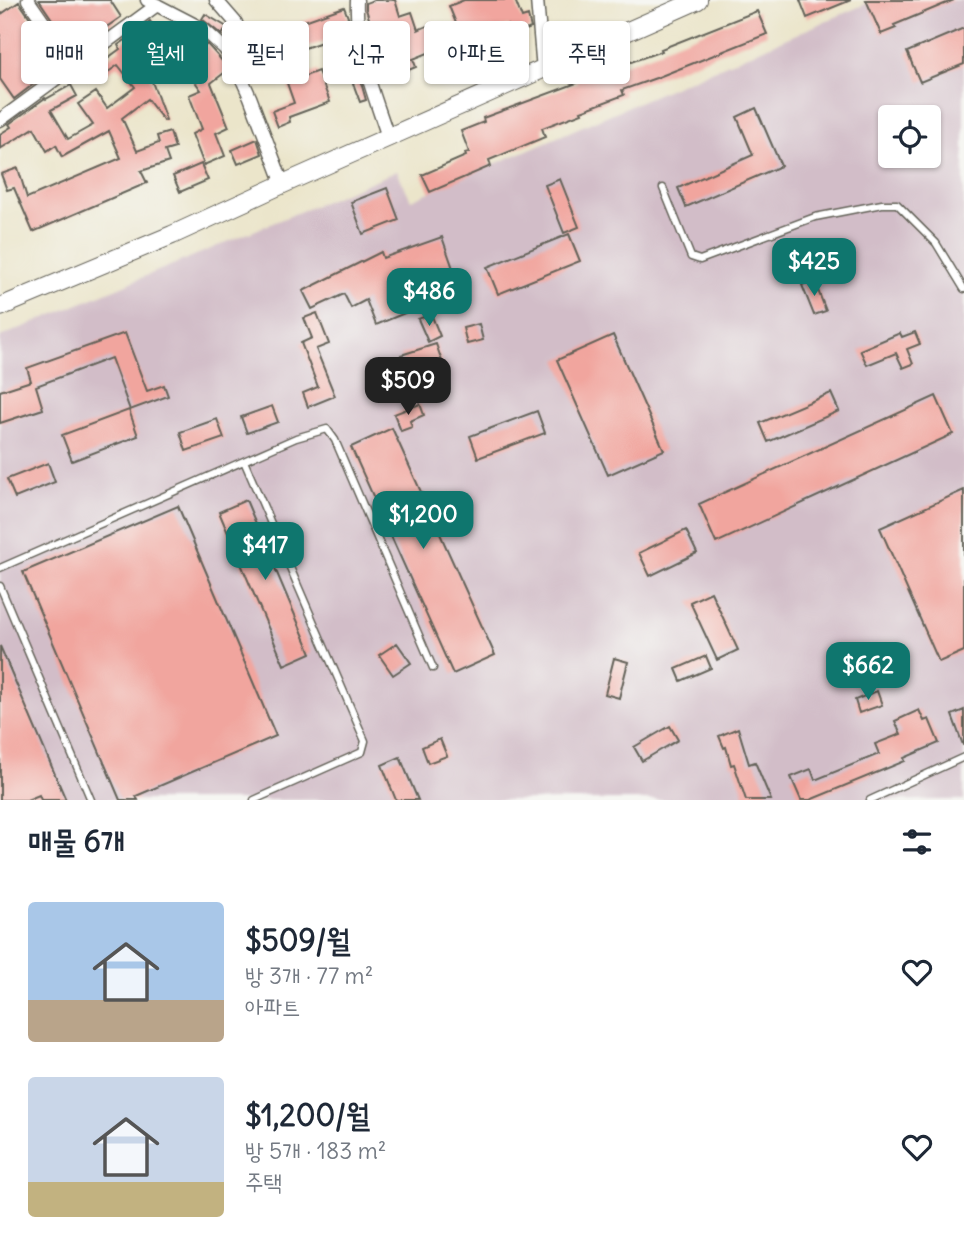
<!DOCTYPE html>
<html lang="ko">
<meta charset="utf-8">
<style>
:root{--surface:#fff;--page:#f6f6f7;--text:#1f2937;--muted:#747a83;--accent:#0f766e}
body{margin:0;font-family:Delius,"Poor Story",sans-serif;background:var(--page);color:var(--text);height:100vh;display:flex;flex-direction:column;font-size:26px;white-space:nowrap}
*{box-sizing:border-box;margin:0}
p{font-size:23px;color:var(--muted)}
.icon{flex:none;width:38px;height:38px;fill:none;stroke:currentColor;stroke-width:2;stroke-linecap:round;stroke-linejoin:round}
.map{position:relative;height:800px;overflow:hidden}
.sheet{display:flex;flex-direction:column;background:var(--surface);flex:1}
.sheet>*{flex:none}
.guide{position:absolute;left:21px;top:21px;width:922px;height:63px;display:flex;gap:14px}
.controls{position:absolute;left:878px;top:105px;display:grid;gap:14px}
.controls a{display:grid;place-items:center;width:63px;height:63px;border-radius:7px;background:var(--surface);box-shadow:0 2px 5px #0004;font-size:35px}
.price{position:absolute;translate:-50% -60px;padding:0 16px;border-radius:14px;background:var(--accent);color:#fff;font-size:23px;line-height:46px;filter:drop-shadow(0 2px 4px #0008)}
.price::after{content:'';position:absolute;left:50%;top:42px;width:21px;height:16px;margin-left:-10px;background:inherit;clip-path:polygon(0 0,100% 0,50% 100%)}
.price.on{background:#222;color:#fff}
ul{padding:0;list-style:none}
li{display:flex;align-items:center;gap:21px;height:175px;padding:0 28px}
li span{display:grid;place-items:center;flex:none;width:196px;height:140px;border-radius:7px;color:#555}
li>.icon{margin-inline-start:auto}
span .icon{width:84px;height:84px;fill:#fffc;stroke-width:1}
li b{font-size:30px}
h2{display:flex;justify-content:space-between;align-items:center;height:84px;padding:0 28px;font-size:30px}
.tag{padding:0 24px;border-radius:7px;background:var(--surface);box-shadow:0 2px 5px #0004;font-size:24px;line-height:63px}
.tag.on{background:var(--accent);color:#fff}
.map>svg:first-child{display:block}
</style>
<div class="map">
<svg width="964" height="800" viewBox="0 0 964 800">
<rect width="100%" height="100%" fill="#f6f6f2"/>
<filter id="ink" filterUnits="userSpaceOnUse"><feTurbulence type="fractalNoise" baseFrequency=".0143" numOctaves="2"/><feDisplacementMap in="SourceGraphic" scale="14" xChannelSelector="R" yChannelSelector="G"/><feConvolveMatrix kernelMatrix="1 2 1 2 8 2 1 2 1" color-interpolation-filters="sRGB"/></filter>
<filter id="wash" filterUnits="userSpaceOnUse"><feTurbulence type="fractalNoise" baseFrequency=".00686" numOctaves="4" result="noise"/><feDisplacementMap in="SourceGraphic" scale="28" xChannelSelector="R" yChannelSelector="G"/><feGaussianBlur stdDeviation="1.57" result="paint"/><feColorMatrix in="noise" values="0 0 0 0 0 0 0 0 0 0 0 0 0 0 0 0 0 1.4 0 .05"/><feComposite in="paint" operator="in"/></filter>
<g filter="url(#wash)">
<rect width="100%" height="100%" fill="#ebe5ca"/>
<path fill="#d2bdc8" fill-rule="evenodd" d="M875,0H964V800H0V337L397,171L411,200ZM891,117H929V156H891Z"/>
<g id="blocks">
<path fill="#f1a59e" d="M39,0H110L121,17L73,50Z
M374,0H395L400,16L412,12L418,30L434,23L443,47L413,59L416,67L379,82L374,67L383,64L366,9V3Z
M464,0H515L522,18L528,16L531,28L512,35L508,25L464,43L449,6Z
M800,0H851L807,18Z
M866,0H954L894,25L896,28L881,34Z
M19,2L62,64L35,82V83L14,99L0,79V15Z
M344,7L349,20L350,32L268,61L259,37Z
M757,11L767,34L656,78L622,90L624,95L581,111L582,113L542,128L545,137L489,160L491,166L430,192L422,175L466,156L465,153L469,152L461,131L484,122L483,118L577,83L576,80L613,66L614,68L662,51L661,49Z
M205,14L227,27L222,35L202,19Z
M150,21L159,34L168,25L196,54L207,44L225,64L228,70L211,83L229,127L216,133L225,156L204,165L192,134L202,129L189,95L201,90L185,68L183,70L174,60L157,73L150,76L166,120L164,121L147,99L122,118L137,151L159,143L157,136L170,132L175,148L165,151L169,162L141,171L147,183L33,232L14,188L7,190L1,174L18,168L27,198L121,158L109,131L62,157L56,145L47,151L34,128L0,149V134L11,127L9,124L45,98L46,99L71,85L77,96L51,110L68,139L93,125L78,104L96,92L107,108L135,87L118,65L97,80L90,71L120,49L118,45L142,29L141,28Z
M964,28V64L920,82L907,52Z
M459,37L464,48L450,53L446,42Z
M318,71L330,102L289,117L290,122L278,127L272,111L294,103L287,83Z
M358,72L366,100L360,102L350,75Z
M756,108L781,166L686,207L678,188L753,155L737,117Z
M257,139L262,154L238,164L232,150Z
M201,164L208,180L180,192L173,176Z
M560,179L579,227L564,233L545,185Z
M387,188L399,220L363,234L351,202Z
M569,234L580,261L498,294L487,267Z
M442,237L456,277L399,298L405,313L376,325L366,300L351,308L344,294L312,309L303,291L381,252L383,258Z
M814,280L826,311L814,315L802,285Z
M317,313L329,344L316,349L335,396L308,407L303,393L318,387L301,343L312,338L304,318Z
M431,314L440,336L428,342L418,319Z
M479,324L483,340L467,344L463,328Z
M915,332L920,344L907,349L913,364L903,368L896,353L867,365L860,350L900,333L902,337Z
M125,333L147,391L164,385L168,396L130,410L111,358L36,386L43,409L0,423V391L31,381L27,368Z
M613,335L664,450L608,475L557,360Z
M436,344L444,367L408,379L401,355Z
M831,393L839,411L768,442L760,423Z
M936,396L953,434L716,543L699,504Z
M420,404L424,415L410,421L412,427L401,431L394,414Z
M272,406L278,422L247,433L241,417Z
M129,410L138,436L72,461L62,435Z
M537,411L545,433L478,458L470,436Z
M217,419L224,438L186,451L180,432Z
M392,428L495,655L453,674L351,447Z
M48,463L55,482L15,498L7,479Z
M964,490V651L939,662L880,528Z
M246,500L311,653L284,665L219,512Z
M178,506L276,736L136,796L138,800H120L23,572Z
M686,530L697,553L650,576L639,553Z
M711,592L738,650L717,660L690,602Z
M397,643L411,663L393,675L379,655Z
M0,646L66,800H41L39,795L27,800H0Z
M706,656L711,668L681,681L676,669Z
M614,658L628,662L619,698L605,694Z
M877,691L882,705L859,713L855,700Z
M919,710L924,721L929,719L939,743L904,758L905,761L810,800H801L791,777L811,769L815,780L879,754L875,744L901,734L895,721Z
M964,710V745H963L952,715Z
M670,726L678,740L642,761L634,747Z
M738,728L749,764L755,762L771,800H746L734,764L731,765L726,747L724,748L719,736Z
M440,739L447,756L428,763L422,747Z
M400,757L418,800H396L382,765Z"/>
</g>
</g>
<g filter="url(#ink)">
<use href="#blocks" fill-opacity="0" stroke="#646259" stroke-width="2"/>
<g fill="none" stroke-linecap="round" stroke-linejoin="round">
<g stroke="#646259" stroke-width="9">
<path id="service" d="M663,188L691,257L700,260L815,217L882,204H897L936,243L964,289
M244,461L365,741L362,752L254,800
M0,568L296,438L327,429L335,440L433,668
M0,586L91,800
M870,800L964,757"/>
</g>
<g stroke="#646259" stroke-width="15">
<path id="minor" d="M28,0L74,66
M147,0L203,29L224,48L233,59L250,97L283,184
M216,0L236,23L239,34L224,48
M357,0C355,50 373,91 388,137
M537,0L543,70
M0,120L157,5"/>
</g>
<g stroke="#646259" stroke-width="20">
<path id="secondary" d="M0,307L172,235L283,184L698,0"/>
</g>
<use href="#service" stroke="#fff" stroke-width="6"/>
<use href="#minor" stroke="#fff" stroke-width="12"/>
<use href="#secondary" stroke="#fff" stroke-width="18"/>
</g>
</g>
</svg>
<div class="controls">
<a><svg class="icon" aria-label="locate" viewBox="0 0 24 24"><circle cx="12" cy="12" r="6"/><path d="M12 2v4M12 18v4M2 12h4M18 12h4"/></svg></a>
</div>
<b class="price" style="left:814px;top:298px">$425</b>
<b class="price" style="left:429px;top:328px">$486</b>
<b class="price on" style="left:408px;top:417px">$509</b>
<b class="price" style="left:423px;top:551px">$1,200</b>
<b class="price" style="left:265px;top:582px">$417</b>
<b class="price" style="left:868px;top:702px">$662</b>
<div class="guide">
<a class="tag">매매</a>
<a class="tag on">월세</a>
<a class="tag">필터</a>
<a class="tag">신규</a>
<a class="tag">아파트</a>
<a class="tag">주택</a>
</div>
</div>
<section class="sheet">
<h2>매물 6개<svg class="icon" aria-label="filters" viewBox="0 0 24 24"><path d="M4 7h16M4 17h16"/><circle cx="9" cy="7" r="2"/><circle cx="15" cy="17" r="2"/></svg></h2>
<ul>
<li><span style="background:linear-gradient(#a9c7e8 70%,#b9a48a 0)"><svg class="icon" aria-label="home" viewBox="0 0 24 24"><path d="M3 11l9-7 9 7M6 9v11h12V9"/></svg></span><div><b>$509/월</b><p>방 3개 · 77 m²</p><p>아파트</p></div><svg class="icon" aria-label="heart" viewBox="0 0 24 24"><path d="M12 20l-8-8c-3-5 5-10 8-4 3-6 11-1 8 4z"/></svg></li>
<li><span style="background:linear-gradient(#c9d6e8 75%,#c2b280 0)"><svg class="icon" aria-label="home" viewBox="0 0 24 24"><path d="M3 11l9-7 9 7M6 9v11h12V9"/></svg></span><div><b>$1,200/월</b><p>방 5개 · 183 m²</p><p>주택</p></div><svg class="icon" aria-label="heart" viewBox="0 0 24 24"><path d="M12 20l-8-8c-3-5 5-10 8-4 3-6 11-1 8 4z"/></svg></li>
</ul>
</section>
